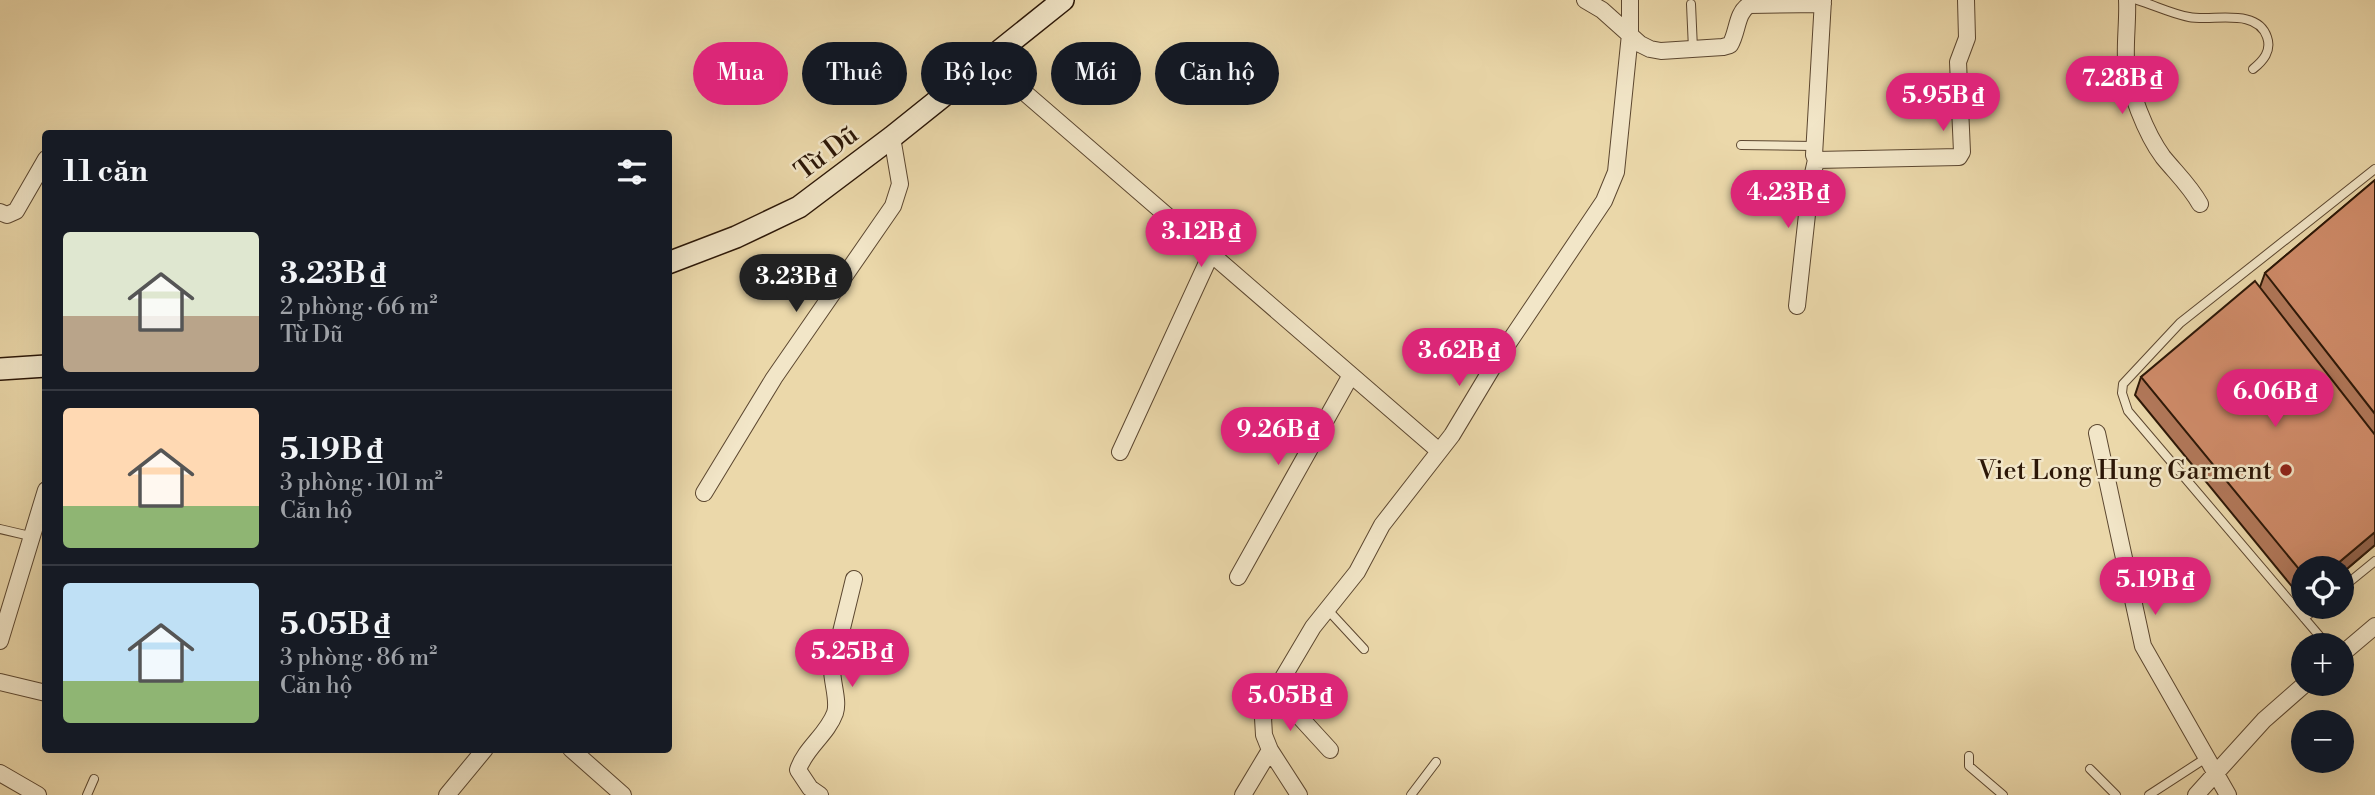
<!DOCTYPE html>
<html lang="vi">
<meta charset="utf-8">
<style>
:root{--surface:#171b24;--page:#242831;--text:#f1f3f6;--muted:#9ea1a6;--line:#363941;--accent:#db2777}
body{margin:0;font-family:"Libre Bodoni",serif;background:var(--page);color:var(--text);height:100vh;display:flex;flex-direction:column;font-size:26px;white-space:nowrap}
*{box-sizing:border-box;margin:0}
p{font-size:23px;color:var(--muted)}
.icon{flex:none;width:38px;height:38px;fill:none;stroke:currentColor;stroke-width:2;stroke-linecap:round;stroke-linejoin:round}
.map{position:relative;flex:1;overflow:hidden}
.details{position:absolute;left:42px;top:130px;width:630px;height:623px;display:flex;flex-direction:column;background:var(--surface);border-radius:7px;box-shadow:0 7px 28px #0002}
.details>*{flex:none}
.top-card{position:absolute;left:693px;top:42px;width:665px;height:63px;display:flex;gap:14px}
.controls{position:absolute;left:2291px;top:556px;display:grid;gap:14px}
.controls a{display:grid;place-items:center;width:63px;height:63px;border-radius:50%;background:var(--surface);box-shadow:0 7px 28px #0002;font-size:35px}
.price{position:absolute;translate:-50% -60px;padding:0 16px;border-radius:24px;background:var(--accent);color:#fff;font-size:23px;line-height:46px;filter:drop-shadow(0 2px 4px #0008)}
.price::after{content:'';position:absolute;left:50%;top:42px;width:21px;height:16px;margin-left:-10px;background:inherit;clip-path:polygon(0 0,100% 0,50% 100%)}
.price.on{background:#222;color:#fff}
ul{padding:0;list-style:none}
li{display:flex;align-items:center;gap:21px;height:175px;padding:0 21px}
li+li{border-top:2px solid var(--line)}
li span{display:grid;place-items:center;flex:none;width:196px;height:140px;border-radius:7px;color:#555}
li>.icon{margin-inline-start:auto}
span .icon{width:84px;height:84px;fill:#fffc;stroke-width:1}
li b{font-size:30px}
h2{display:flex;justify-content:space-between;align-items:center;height:84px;padding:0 21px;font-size:30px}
.tag{padding:0 24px;border-radius:32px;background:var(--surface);box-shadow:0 7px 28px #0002;font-size:24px;line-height:63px}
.tag.on{background:var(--accent);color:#fff}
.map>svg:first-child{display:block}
</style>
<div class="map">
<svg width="2375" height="795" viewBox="0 0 2375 795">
<rect width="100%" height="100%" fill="#ebd8aa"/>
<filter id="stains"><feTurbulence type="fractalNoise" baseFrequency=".00286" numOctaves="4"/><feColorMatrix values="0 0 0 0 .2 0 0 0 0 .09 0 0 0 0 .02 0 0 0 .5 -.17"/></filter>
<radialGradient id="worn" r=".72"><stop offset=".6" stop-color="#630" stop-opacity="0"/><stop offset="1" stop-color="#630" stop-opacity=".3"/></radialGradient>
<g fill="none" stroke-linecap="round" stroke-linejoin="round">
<g stroke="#5c4730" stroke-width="10">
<path id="lane" d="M2137,0C2154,5 2172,14 2189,17C2212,22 2257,7 2267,37C2272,51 2263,61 2253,69
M1691,4L1693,49
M1741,145L1814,146
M0,529L30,536
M2342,588L2375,561
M1327,609L1364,649
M2304,618L2318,607
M2328,646L2128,411L2122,393L2123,384L2180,323L2375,169
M1969,756V766L2003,795
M2090,769L2116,795
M87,795L94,779
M1411,795L1436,762
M2149,795L2206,758"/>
</g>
<g stroke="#5c4730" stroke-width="18">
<path id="street" d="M1585,0L1602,10L1640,44L1650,49L1661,51L1723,47L1730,45C1738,32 1736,13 1749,5L1823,4
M2127,0C2128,20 2125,40 2126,60C2128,89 2146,134 2163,157C2176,173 2190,186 2200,204
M987,60L1439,451
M1816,160L1959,157L1962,152L1958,62L1967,38L1966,0
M0,212L7,215L16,211L46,159
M1797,306L1810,187L1816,160L1814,155L1823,0
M2097,433L2143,646L2228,795
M1120,452L1211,254
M704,493L774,378L893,206L900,184L892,137
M1238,577L1351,375
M0,641L46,490
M2342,654L2375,626
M0,682L46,693
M1276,691L1330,750
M571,749L623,795
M1270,750L1299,795
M0,773L38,795
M447,795L485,749
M820,795L810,788L798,770C805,748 827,735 835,713C839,701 832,683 832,669L854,579
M1243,795L1270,750L1264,735L1263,718L1281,681L1313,627L1357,572L1382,525L1452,435L1497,360L1604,201L1616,172L1630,34V0
M2196,795L2264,720L2305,684"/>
</g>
<g stroke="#2c1707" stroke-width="24">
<path id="secondary" d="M668,263L736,237L799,207L892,137L1063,0
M0,369L46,366"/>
</g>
<use href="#lane" stroke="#f2e6c8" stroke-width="8"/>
<use href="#street" stroke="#f2e6c8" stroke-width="16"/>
<use href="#secondary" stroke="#f2e6c8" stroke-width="21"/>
</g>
<path fill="#b2785a" stroke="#2c1707" stroke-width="2" d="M2375,180V545L2342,573V569H2303V600L2135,395L2141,377L2260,287L2265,273Z"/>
<path fill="#91614a" stroke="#2c1707" stroke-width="2" d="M2375,532V545L2342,573V569H2331Z"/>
<path fill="#cf8b69" stroke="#2c1707" stroke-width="2" d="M2375,180V414L2265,273Z
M2255,281L2375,435V532L2331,569H2303V574L2141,377Z"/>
<circle fill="#8f2418" stroke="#f2e6c8" stroke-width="2.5" cx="2286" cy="470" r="7"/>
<g text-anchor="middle" stroke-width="5" stroke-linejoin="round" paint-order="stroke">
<g font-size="26" fill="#2c1707" stroke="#f2e6c8">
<text transform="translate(826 152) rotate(-37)" y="9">Từ Dũ</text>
</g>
<g font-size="26" fill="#2c1707" stroke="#f2e6c8" text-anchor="end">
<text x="2272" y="479">Viet Long Hung Garment</text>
</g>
</g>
<rect width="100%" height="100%" filter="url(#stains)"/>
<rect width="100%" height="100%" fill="url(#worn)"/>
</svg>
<div class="controls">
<a><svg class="icon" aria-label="locate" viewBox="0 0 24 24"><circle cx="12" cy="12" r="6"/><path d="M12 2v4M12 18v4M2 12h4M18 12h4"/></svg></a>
<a>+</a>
<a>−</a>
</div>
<b class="price" style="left:2122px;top:116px">7.28B ₫</b>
<b class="price" style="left:1943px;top:133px">5.95B ₫</b>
<b class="price" style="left:1788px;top:230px">4.23B ₫</b>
<b class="price" style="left:1201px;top:269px">3.12B ₫</b>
<b class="price on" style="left:796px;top:314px">3.23B ₫</b>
<b class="price" style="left:1459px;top:388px">3.62B ₫</b>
<b class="price" style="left:2275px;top:429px">6.06B ₫</b>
<b class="price" style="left:1278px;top:467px">9.26B ₫</b>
<b class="price" style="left:2155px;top:617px">5.19B ₫</b>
<b class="price" style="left:852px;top:689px">5.25B ₫</b>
<b class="price" style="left:1290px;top:733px">5.05B ₫</b>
<div class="top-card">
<a class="tag on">Mua</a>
<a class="tag">Thuê</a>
<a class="tag">Bộ lọc</a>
<a class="tag">Mới</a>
<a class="tag">Căn hộ</a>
</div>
<section class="details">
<h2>11 căn<svg class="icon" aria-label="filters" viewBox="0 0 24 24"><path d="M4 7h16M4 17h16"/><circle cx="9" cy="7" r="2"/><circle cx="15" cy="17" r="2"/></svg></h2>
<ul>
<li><span style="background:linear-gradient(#dfe7d0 60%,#b9a48a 0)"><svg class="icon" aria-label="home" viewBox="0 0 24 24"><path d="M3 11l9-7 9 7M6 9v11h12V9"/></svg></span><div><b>3.23B ₫</b><p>2 phòng · 66 m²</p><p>Từ Dũ</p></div></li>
<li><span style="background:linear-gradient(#ffd9b3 70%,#8fb573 0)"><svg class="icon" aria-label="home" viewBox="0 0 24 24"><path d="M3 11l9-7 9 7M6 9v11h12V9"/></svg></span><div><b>5.19B ₫</b><p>3 phòng · 101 m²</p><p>Căn hộ</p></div></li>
<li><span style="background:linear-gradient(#bfe0f5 70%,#8fb573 0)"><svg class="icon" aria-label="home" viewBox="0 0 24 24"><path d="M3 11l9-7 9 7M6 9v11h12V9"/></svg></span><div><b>5.05B ₫</b><p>3 phòng · 86 m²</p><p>Căn hộ</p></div></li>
</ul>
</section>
</div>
